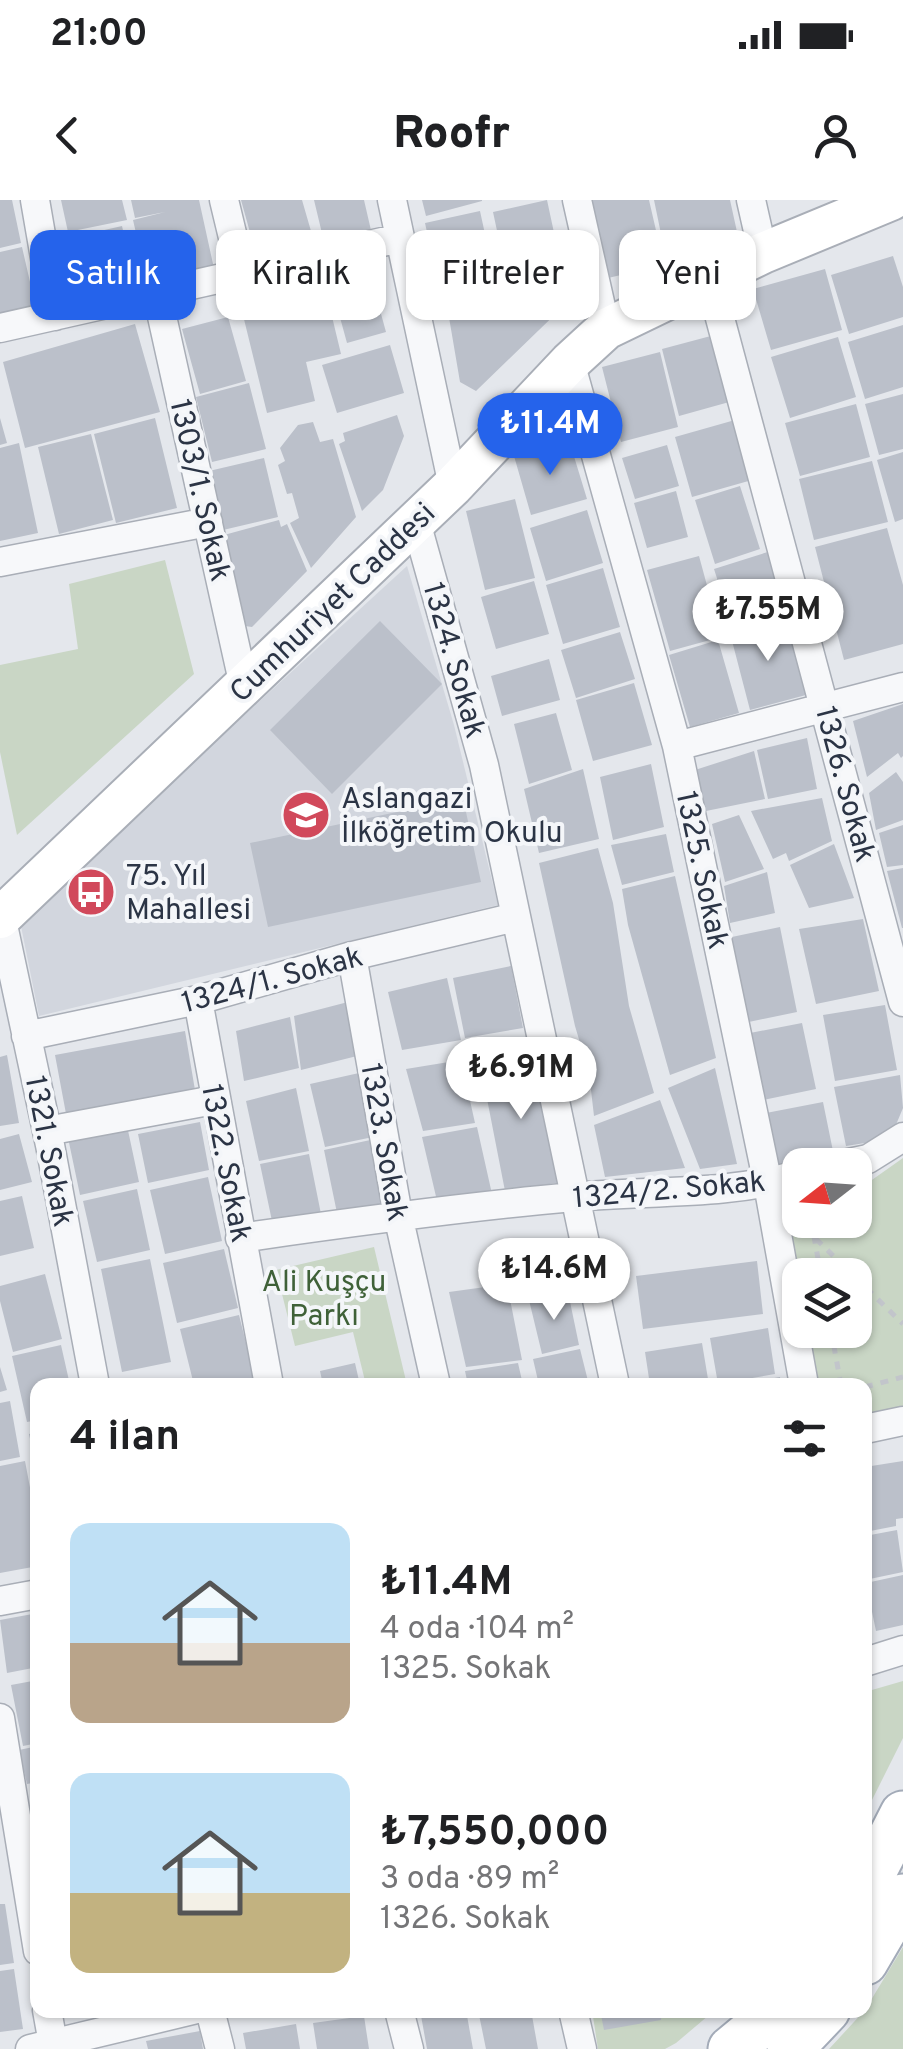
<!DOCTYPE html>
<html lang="tr">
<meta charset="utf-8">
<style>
:root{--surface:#fff;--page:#f2f2f2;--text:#202124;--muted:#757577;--accent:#2563eb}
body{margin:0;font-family:Overpass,sans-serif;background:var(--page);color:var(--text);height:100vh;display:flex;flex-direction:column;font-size:38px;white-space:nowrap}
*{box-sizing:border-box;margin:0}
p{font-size:32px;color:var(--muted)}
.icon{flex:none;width:55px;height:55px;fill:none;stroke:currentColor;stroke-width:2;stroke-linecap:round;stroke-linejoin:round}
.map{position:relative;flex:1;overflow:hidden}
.sheet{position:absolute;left:30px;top:1178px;width:842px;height:640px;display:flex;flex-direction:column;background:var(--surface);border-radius:20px;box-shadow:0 2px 8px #0004}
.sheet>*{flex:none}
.top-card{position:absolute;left:30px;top:30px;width:845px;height:90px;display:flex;gap:20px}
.needle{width:65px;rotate:253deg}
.controls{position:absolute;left:782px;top:948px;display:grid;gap:20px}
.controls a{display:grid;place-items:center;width:90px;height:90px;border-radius:20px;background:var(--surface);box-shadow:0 2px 8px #0004;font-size:50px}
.price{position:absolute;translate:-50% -85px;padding:0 22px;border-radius:35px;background:#fff;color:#222;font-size:32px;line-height:65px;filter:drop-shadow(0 2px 5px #0008)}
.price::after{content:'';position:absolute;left:50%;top:60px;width:30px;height:22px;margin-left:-15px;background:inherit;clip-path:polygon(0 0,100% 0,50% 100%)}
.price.active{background:var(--accent);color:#fff}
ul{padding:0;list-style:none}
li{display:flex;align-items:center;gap:30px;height:250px;padding:0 40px}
li span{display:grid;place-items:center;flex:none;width:280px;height:200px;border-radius:20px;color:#555}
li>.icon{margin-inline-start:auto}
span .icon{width:120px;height:120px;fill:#fffc;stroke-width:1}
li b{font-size:42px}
h2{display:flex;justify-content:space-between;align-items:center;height:120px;padding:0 40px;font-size:42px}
.chip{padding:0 35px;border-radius:20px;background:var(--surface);box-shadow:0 2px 8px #0004;font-size:35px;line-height:90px}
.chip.active{background:var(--accent);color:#fff}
.status{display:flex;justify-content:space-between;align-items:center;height:70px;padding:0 50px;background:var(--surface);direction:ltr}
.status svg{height:28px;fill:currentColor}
header{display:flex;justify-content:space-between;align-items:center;height:130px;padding:0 40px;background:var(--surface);font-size:45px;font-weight:800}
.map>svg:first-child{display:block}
</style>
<div class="status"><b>21:00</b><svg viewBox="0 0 49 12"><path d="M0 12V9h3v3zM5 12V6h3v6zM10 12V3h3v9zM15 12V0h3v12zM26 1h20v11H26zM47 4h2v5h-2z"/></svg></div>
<header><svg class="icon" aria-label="back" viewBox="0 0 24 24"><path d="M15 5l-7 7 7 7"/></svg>Roofr<svg class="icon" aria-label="person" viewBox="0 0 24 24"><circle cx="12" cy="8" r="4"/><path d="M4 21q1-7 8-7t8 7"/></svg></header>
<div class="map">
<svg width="903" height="1849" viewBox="0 0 903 1849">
<rect width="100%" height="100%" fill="#e4e7ec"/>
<path fill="#d2d6de" d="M407,366L454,525L498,705L39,816L20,721Z"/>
<path fill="#c9d6c5" d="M165,360L194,474L17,635L0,552V465L78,449L69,384Z
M903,958V1207L865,1216V1185H816L806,1130H855V1075H800V1093L784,998L800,995V1020H855V984L869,982Z
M374,1047L407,1185H366L353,1132L295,1146L276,1070Z
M903,1481V1538L865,1614V1492Z
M903,1747V1849H829L865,1810Z
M592,1810H715L676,1843L665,1849H598Z"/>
<path fill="#bbc0ca" d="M0,0H12L21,43L0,48Z
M61,0H122L127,20L68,32Z
M131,0H199L215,73L149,89L133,20L165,12L135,18Z
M241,0H302L313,38L256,54Z
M314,0H364L373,39L326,50Z
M422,0H482V1L426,16Z
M547,0L559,56L505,68L493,12Z
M590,0H649L664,65L608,78Z
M654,0H730L739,41L666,58Z
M480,11L493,71L438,83L425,23Z
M122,26L137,92L84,104L69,38Z
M22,47L36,108L0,116V52Z
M893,56L903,87V117L849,134L831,75Z
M561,61L570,100L476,191L460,182L444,88Z
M825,69L842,130L771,150L753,89Z
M372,81L386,132L347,143L333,92Z
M298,94L301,107L328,100L341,154L306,162L315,201L267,213L241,107Z
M228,117L246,181L200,194L182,129Z
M135,124L160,212L25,248L3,162Z
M903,125V187L865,199L848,142Z
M722,133L740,199L679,216L662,149Z
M838,137L856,197L790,218L771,157Z
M390,145L404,193L337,213L322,165Z
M660,152L678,227L621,242L602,167Z
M249,183L266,249L212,262L196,197Z
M903,194V249L879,255L865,204Z
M856,204L870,257L800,276L785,223Z
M397,215L404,236L383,290L362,311L339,244L345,241L343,233Z
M0,218L7,243L0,245Z
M155,218L177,308L116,323L94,234Z
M735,220L752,280L692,297L675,237Z
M313,222L320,242L333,239L356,317L311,368L290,323L299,318L292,293L287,294L278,265L285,261L280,248L298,225Z
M91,234L113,320L59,334L38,247Z
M569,240L587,299L531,315L514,256Z
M19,243L38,333L0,341V248Z
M667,245L679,286L635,299L622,258Z
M903,252V319L895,322L877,260Z
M264,258L278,317L223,330L209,271Z
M872,261L888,322L814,340L799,279Z
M740,286L760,349L715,364L695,300Z
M676,291L688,337L647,348L634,303Z
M515,299L535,378L485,390L466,311Z
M587,310L603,363L546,381L530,328Z
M279,320L281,327L287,324L307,371L252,427L238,425L224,335Z
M887,328L903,385V444L844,460L815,347Z
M771,351L781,382L770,387L782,383L791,415L763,423L760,412L761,423L731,431L723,401L754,393L724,400L714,369Z
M699,356L721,437L670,451L647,370Z
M603,368L620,427L563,444L546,385Z
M534,381L549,434L496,449L481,397Z
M786,419L806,495L750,510L730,433Z
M380,421L442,484L332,594L270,530Z
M620,432L635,479L576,498L561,450Z
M718,440L739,513L690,527L669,455Z
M549,459L560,500L502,516L491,476Z
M634,483L652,545L593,561L576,500Z
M903,504V556L901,558L898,553L867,577L853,521Z
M556,513L572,570L529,584L514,524Z
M807,538L817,589L768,599L757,550Z
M754,551L765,599L706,611L695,570Z
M651,564L664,627L613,640L600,577Z
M583,569L599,639L539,653L524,589Z
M896,572L903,582V620L876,630L869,593Z
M463,598L481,682L268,727L250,643Z
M822,598L832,641L789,661L786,653L773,659L751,611Z
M739,615L764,669L725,682L712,624Z
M903,625V665L887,667L879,633Z
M666,634L674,672L622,685L611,645Z
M834,644L854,698L809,708L790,665Z
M598,648L613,703L629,806L654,893L594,916L589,873L575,826L539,663Z
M903,668V728H902L887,671Z
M767,672L775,713L730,723L724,686Z
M675,676L716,858L670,875L628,725L622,689Z
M863,719L879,791L816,804L799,729Z
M780,727L797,812L744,823L727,738Z
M511,766L523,828L465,838L453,778Z
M447,778L461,840L402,850L388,792Z
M348,802L357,856L301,870L294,816Z
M885,805L897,870L835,881L823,815Z
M290,817L299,868L244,881L236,831Z
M802,823L816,889L759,901L745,834Z
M185,831L196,896L67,919L55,855Z
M536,852L562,982L505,991L480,863Z
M7,855L19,923L0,926V857Z
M461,860L475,923L423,931L406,869Z
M715,868L737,964L700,969L668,888Z
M359,873L373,937L325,947L310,884Z
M900,875L903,908L890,939L846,946L834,887Z
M296,888L309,951L259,961L246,901Z
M660,900L685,968L605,977L594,925Z
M823,902L834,956L776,968L766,913Z
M126,921L139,982L80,995L67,933Z
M200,922L209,970L148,983L138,934Z
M477,927L492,994L438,1005L422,937Z
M19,934L32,982L0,990V939Z
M375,939L385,1006L337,1013L324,950Z
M309,954L321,1014L272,1021L260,964Z
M208,977L222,1041L165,1054L150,990Z
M137,989L150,1050L97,1062L83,1001Z
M22,996L34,1048L0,1056V1001Z
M224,1049L238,1108L177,1123L163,1063Z
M150,1059L171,1162L122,1172L101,1069Z
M757,1061L763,1114L643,1129L636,1076Z
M45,1074L62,1139L13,1152L0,1101V1086Z
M507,1084L522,1160L466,1167L449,1092Z
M568,1092L579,1145L542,1154L529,1100Z
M239,1115L255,1179L232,1185H194L180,1129Z
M768,1128L775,1174L718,1184L710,1138Z
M702,1143L709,1185H650L645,1152Z
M61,1145L70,1185H38V1220L27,1222L12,1156Z
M580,1149L589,1185H539L533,1159Z
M355,1163L360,1185H323L320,1171Z
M518,1163L523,1185H468L465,1171Z
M0,1167L7,1190L0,1192Z
M780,1177L781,1185H747V1183Z
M10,1201L20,1257L0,1261V1203Z
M38,1232V1266H36L29,1234Z
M25,1261L38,1330V1366L0,1373V1266Z
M903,1261V1318L896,1319V1326L865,1332V1267Z
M897,1330L903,1372L865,1380V1336Z
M903,1375V1425L876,1431L866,1383Z
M38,1413V1467L7,1473L0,1420Z
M38,1480V1543L23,1546L11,1485Z
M38,1546V1582L27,1584L19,1550Z
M0,1704H5L14,1763L0,1765Z
M14,1769L23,1829L0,1832V1771Z
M420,1810H466L473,1849H427Z
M478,1810H531L538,1849H486Z
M600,1810H662L661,1820L604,1830Z
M364,1816L369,1849H317L313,1823Z
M296,1824L300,1849H246L243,1833Z
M200,1831L203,1849H148L146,1841Z"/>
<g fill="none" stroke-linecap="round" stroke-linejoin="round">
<g stroke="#a9aeb7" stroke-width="31">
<path id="minor" d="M35,0L55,116
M224,0L242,75
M392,0L453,286
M577,0L606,129
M751,0L763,53
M709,77L903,802
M157,94L244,486
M0,128L400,38
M570,162L677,546L768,984L804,1185
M416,322L484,565L615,1185
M0,362L208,322
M677,546L903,487
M0,711L50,945L95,1185
M352,756L398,1015L436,1185
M198,800L269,1185
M26,836L198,800L352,756L516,717
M47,931L214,900
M839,965L868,959L903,937
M240,1038C351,1022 462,1007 573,997C648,990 728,996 800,974
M865,1229L903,1221
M0,1401L38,1394
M865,1462L903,1450
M0,1518L38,1751
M47,1810L54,1849
M210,1810L220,1849
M399,1810L409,1849
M573,1810L582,1849
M30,1849L193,1810"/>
</g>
<g stroke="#a9aeb7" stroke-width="44">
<path id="secondary" d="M0,718L453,286L570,162L606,129L763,53L891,0"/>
</g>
<g stroke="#a3abb8" stroke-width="49">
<path id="primary" d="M865,1688L903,1614
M865,1762L903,1697
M731,1849L778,1810
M790,1849L827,1810"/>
</g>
<path stroke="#c2c5cb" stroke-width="5" stroke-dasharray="8 8" stroke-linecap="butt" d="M811,1020L821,1075
M816,1039L853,1075
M855,1077L903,1124
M831,1130L841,1185
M865,1187L903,1177"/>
<use href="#minor" stroke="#f7f8fa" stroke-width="28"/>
<use href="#secondary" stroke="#fff" stroke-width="40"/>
<use href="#primary" stroke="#fff" stroke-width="45"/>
</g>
<defs>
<g id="school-disc" transform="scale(2.5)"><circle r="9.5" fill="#d1495b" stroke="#f4f6f9"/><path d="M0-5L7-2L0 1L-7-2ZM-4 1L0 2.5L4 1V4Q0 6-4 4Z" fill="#fff"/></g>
<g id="bus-disc" transform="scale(2.5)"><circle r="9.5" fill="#d1495b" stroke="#f4f6f9"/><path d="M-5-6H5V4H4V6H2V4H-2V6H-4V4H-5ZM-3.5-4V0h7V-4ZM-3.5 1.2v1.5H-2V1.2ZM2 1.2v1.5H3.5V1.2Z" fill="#fff"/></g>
</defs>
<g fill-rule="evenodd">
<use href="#school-disc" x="306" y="615"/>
<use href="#bus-disc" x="91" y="692"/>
</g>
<g text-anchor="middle" stroke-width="8" stroke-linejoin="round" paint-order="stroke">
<g font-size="30" fill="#2b3445" stroke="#f4f6f9">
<text transform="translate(201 290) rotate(77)" y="10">1303/1. Sokak</text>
<text transform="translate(332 402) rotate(-44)" y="10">Cumhuriyet Caddesi</text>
<text transform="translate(455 460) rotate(74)" y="10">1324. Sokak</text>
<text transform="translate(846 584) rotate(75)" y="10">1326. Sokak</text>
<text transform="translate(703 670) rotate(78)" y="10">1325. Sokak</text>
<text transform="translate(272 779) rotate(-15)" y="10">1324/1. Sokak</text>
<text transform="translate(385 942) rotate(80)" y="10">1323. Sokak</text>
<text transform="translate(50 951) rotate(79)" y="10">1321. Sokak</text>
<text transform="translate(227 963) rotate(79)" y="10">1322. Sokak</text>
<text transform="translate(669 989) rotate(-5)" y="10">1324/2. Sokak</text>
</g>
<g font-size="30" fill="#2b3445" stroke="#f4f6f9" text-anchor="start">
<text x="341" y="608">Aslangazi<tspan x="341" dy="34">İlköğretim Okulu</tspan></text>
<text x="126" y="685">75. Yıl<tspan x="126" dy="34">Mahallesi</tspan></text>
</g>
<g font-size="30" fill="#3f6138" stroke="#f4f6f9">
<text x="324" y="1091">Ali Kuşçu<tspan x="324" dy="34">Parkı</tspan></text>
</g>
</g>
</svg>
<div class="controls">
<a><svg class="needle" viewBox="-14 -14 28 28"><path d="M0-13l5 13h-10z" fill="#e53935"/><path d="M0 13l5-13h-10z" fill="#757577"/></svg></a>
<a><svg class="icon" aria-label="layers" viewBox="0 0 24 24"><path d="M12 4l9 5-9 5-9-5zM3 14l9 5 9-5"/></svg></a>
</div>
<b class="price active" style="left:550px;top:278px">₺11.4M</b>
<b class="price" style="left:768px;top:464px">₺7.55M</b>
<b class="price" style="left:521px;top:922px">₺6.91M</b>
<b class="price" style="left:554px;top:1123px">₺14.6M</b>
<div class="top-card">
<a class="chip active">Satılık</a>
<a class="chip">Kiralık</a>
<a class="chip">Filtreler</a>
<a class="chip">Yeni</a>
</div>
<section class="sheet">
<h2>4 ilan<svg class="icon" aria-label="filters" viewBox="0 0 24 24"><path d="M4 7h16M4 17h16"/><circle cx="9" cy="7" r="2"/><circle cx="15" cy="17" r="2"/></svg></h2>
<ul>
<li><span style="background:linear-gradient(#bfe0f5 60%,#b9a48a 0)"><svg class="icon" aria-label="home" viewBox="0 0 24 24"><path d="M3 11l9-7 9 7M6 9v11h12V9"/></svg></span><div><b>₺11.4M</b><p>4 oda · 104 m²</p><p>1325. Sokak</p></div></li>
<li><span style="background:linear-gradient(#bfe0f5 60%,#c2b280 0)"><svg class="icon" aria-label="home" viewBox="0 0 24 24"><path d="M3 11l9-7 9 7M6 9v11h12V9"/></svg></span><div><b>₺7,550,000</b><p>3 oda · 89 m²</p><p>1326. Sokak</p></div></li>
</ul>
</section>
</div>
